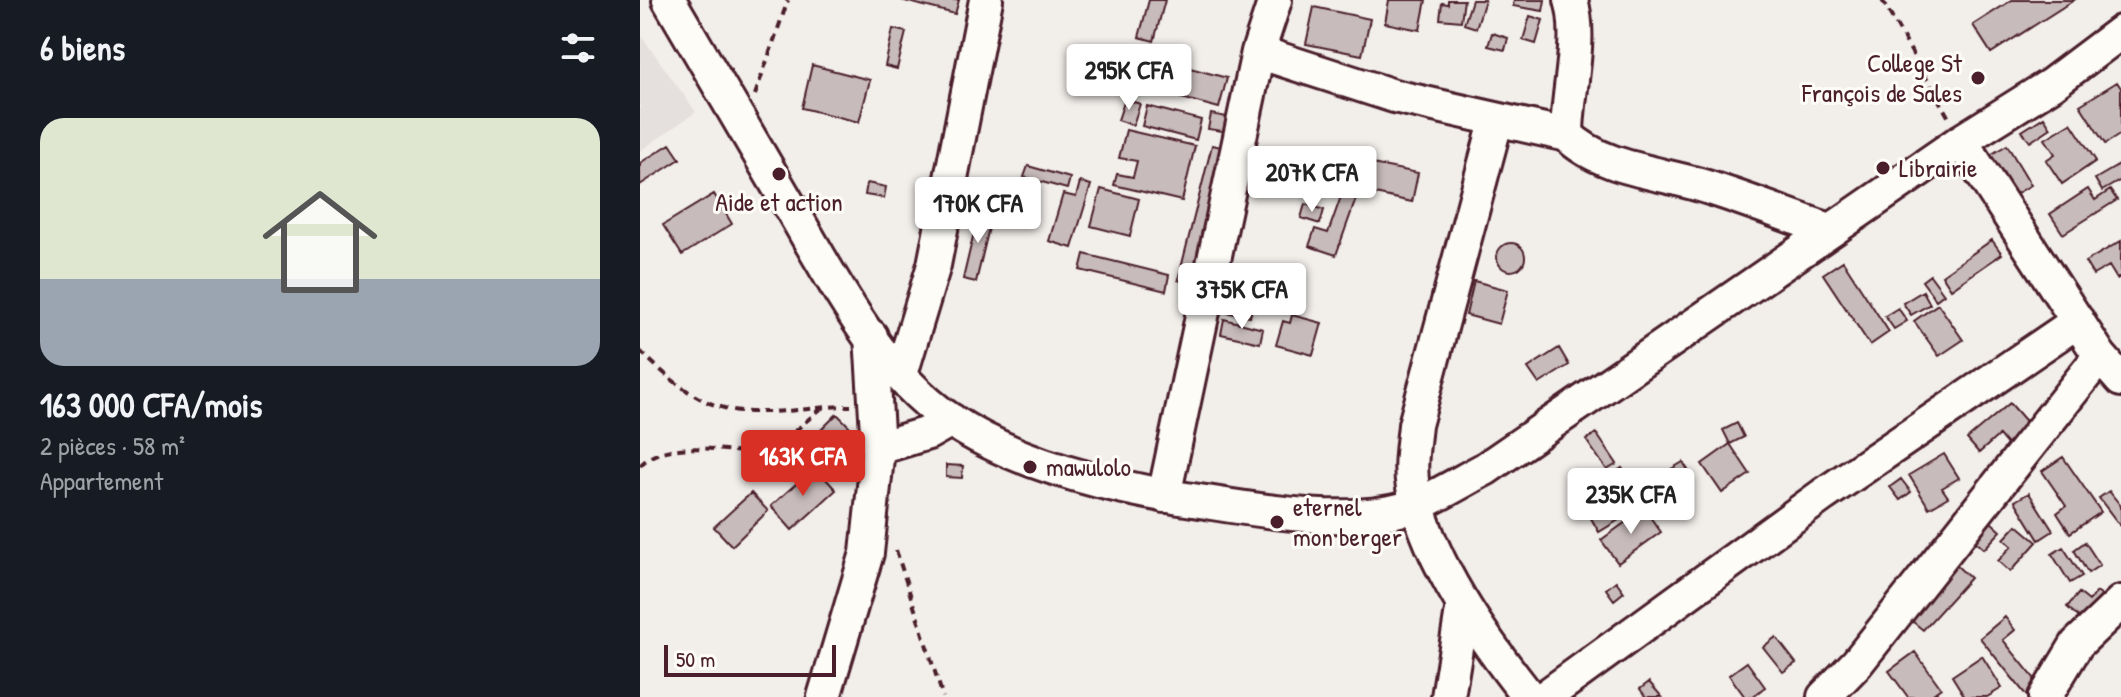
<!DOCTYPE html>
<html lang="fr">
<meta charset="utf-8">
<style>
:root{--surface:#171b24;--page:#242831;--text:#f1f3f6;--muted:#9ea1a6;--accent:#d93025}
body{margin:0;font-family:"Patrick Hand",sans-serif;background:var(--page);color:var(--text);height:100vh;display:flex;flex-direction:column;font-size:30px;white-space:nowrap}
*{box-sizing:border-box;margin:0}
p{font-size:26px;color:var(--muted)}
.icon{flex:none;width:44px;height:44px;fill:none;stroke:currentColor;stroke-width:2;stroke-linecap:round;stroke-linejoin:round}
.map{position:relative;flex:1;overflow:hidden}
.drawer{display:flex;flex-direction:column;background:var(--surface);width:640px}
.drawer>*{flex:none}
.scale{position:absolute;left:24px;bottom:20px;width:172px;box-sizing:border-box;padding-left:8px;border:4px solid #4a1f2b;border-top:0;font-size:22px;line-height:28px;white-space:nowrap;color:#4a1f2b;-webkit-text-stroke:6px #fdfcf7;paint-order:stroke}
.price{position:absolute;translate:-50% -68px;padding:0 18px;border-radius:8px;background:#fff;color:#222;font-size:26px;line-height:52px;filter:drop-shadow(0 2px 4px #0008)}
.price::after{content:'';position:absolute;left:50%;top:48px;width:24px;height:18px;margin-left:-12px;background:inherit;clip-path:polygon(0 0,100% 0,50% 100%)}
.price.selected{background:var(--accent);color:#fff}
ul{padding:0;list-style:none}
li{display:grid;align-content:center;gap:16px;height:424px;padding:0 40px}
li span{display:grid;place-items:center;height:248px;border-radius:24px;color:#555}
li>.icon{margin-inline-start:auto}
span .icon{width:144px;height:144px;fill:#fffc;stroke-width:1}
li b{font-size:34px}
h2{display:flex;justify-content:space-between;align-items:center;height:96px;padding:0 40px;font-size:34px}
main{display:flex;flex:1;min-height:0}
.map>svg:first-child{display:block}
</style>
<main>
<section class="drawer">
<h2>6 biens<svg class="icon" aria-label="filters" viewBox="0 0 24 24"><path d="M4 7h16M4 17h16"/><circle cx="9" cy="7" r="2"/><circle cx="15" cy="17" r="2"/></svg></h2>
<ul>
<li><span style="background:linear-gradient(#dfe7d0 65%,#9aa5b1 0)"><svg class="icon" aria-label="home" viewBox="0 0 24 24"><path d="M3 11l9-7 9 7M6 9v11h12V9"/></svg></span><div><b>163 000 CFA/mois</b><p>2 pièces · 58 m²</p><p>Appartement</p></div></li>
</ul>
</section>
<div class="map">
<svg width="1481" height="697" viewBox="0 0 1481 697">
<rect width="100%" height="100%" fill="#f2efeb"/>
<filter id="ink" filterUnits="userSpaceOnUse"><feTurbulence type="fractalNoise" baseFrequency=".0125" numOctaves="2"/><feDisplacementMap in="SourceGraphic" scale="16" xChannelSelector="R" yChannelSelector="G"/><feConvolveMatrix kernelMatrix="1 2 1 2 8 2 1 2 1" color-interpolation-filters="sRGB"/></filter>
<g filter="url(#ink)">
<path fill="#e5dfdd" d="M0,34L56,112L0,151Z"/>
<path fill="#c8bbbb" stroke="#4a1f2b" stroke-width="2" d="M261,0H319L315,14Z
M509,0H525L514,41L499,37Z
M749,0H786L780,30L745,23Z
M808,0H824L821,21L800,19L802,3L808,4Z
M832,0H845L836,28L824,24Z
M874,0H905L903,11L873,6Z
M1372,0H1434L1351,53L1333,25Z
M674,7L730,19L722,55L666,44Z
M890,16L903,20L896,44L883,40Z
M253,29L266,32L257,69L245,66Z
M852,33L868,38L865,50L848,46Z
M494,53L587,78L579,108L486,83Z
M172,65L230,80L219,122L162,108Z
M1477,82L1481,88V134L1465,144L1440,105Z
M485,99L500,104L493,125L478,120Z
M507,106L561,120L556,140L502,126Z
M571,114L592,118L589,132L568,129Z
M1404,117L1411,128L1390,142L1382,131Z
M1431,123L1456,161L1422,184L1406,160L1415,154L1405,139Z
M486,130L555,146L542,201L474,185L477,174L493,177L497,161L479,158Z
M30,144L40,159L0,185V163Z
M572,145L586,148L552,284L538,280Z
M1367,145L1391,185L1369,198L1345,158Z
M685,159L721,169L715,188L680,179Z
M727,163L778,173L772,202L721,191Z
M1481,164V180L1462,191L1455,179Z
M388,166L430,178L427,189L384,177Z
M440,182L451,185L432,248L409,241L423,194L436,197Z
M227,183L246,187L244,198L225,195Z
M461,189L499,199L490,236L451,226Z
M1448,189L1455,200L1470,190L1477,200L1423,234L1410,214Z
M703,191L717,196L696,255L669,246L675,229L688,233Z
M74,194L92,224L42,255L23,225Z
M665,204L684,210L680,224L661,218Z
M340,207L353,211L336,282L323,279Z
M1352,240L1362,254L1311,289L1302,275Z
M1481,241V276L1477,279L1469,266L1453,275L1445,262Z
M857 257a14 14 0 1 1 28 0a14 14 0 1 1-28 0Z
M444,254L529,275L526,291L440,270Z
M1203,261L1249,332L1230,345L1183,274Z
M1290,275L1304,294L1296,300L1282,281Z
M834,281L868,290L859,324L826,315Z
M1283,291L1290,304L1271,315L1263,303Z
M588,299L613,304L610,317L585,312Z
M1298,304L1323,340L1299,356L1274,321Z
M1258,308L1267,321L1254,329L1245,316Z
M652,315L682,323L673,355L636,345L643,321L650,323Z
M584,319L623,329L620,343L581,334Z
M919,348L929,365L899,384L888,368Z
M1370,403L1391,427L1369,447L1359,435L1339,453L1327,439Z
M197,414L214,431L180,465L162,449Z
M1097,423L1104,437L1090,444L1083,430Z
M956,433L977,464L967,470L946,440Z
M1090,444L1110,474L1082,493L1062,464Z
M1304,454L1319,478L1302,488L1308,497L1289,508L1269,475Z
M1423,457L1461,512L1430,533L1417,513L1426,506L1402,471Z
M1043,462L1051,475L1034,485L1026,472Z
M306,465L323,466L322,478L306,477Z
M175,467L196,490L152,530L131,506Z
M982,468L1005,504L959,532L944,506L963,495L956,485Z
M1261,479L1271,492L1260,500L1250,487Z
M1469,491L1481,506V527L1459,498Z
M111,493L128,511L92,546L74,527Z
M1389,493L1413,531L1399,540L1375,501Z
M1004,509L1021,532L978,563L961,540Z
M1351,522L1361,531L1344,549L1334,540Z
M1377,525L1397,542L1370,572L1358,561L1372,546L1364,539Z
M1445,542L1460,565L1448,573L1434,550Z
M1423,547L1442,576L1430,583L1412,554Z
M1315,564L1330,578L1283,630L1267,617Z
M976,581L984,592L974,600L966,589Z
M1457,592L1468,601L1448,625L1427,607L1439,593L1449,601Z
M1365,617L1375,630L1363,640L1399,684L1386,695L1340,638Z
M1136,637L1156,663L1143,672L1123,647Z
M1275,652L1301,688L1289,697H1268L1249,671Z
M1342,656L1362,688L1347,697H1325L1312,676Z
M1107,662L1125,687L1112,697H1105L1089,675Z
M1009,682L1022,697H1006L1000,689Z"/>
<g fill="none" stroke-linecap="round" stroke-linejoin="round">
<g stroke="#4a1f2b" stroke-width="38">
<path id="minor" d="M29,0C68,66 107,132 145,198C189,272 236,369 309,419C380,467 482,490 566,502C627,512 722,528 781,503C803,493 824,480 845,469L1321,141L1412,84L1481,32
M931,0C943,39 927,93 927,135C960,168 1017,172 1060,185C1104,198 1147,216 1190,230
M618,52L754,96L927,135
M856,122L775,425C773,446 769,467 773,487C788,561 843,639 889,697
M1321,141L1460,356L1481,380
M231,336L238,448
M261,374L294,265L346,0
M524,496L618,52L635,0
M184,697L227,553L238,448L288,433L311,420
M808,697L823,604
M905,697L1183,495L1438,321
M1184,697L1217,663L1460,356
M1405,697L1437,644L1481,602"/>
</g>
<path stroke="#4a1f2b" stroke-width="4" stroke-dasharray="8 6" stroke-linecap="butt" d="M1242,0L1309,118
M115,95L148,0
M0,351C23,373 50,398 81,407C119,419 172,406 211,406
M0,466C25,436 91,453 128,454L184,406
M256,550L303,697"/>
<use href="#minor" stroke="#fdfcf7" stroke-width="32"/>
</g>
</g>
<g fill="#4a1f2b" stroke="#fdfcf7" stroke-width="3">
<circle cx="1338" cy="78" r="8"/>
<circle cx="1243" cy="168" r="8"/>
<circle cx="139" cy="174" r="8"/>
<circle cx="390" cy="467" r="8"/>
<circle cx="637" cy="522" r="8"/>
</g>
<g text-anchor="middle" stroke-width="6" stroke-linejoin="round" paint-order="stroke">
<g font-size="26" fill="#4a1f2b" stroke="#fdfcf7" text-anchor="start">
<text x="1322" y="72" text-anchor="end">College St<tspan x="1322" dy="30">François de Sales</tspan></text>
<text x="1259" y="177">Librairie</text>
<text x="139" y="211" text-anchor="middle">Aide et action</text>
<text x="406" y="476">mawulolo</text>
<text x="653" y="516">eternel<tspan x="653" dy="30">mon berger</tspan></text>
</g>
</g>
</svg>
<div class="scale">50 m</div>
<b class="price" style="left:489px;top:112px">295K CFA</b>
<b class="price" style="left:672px;top:214px">207K CFA</b>
<b class="price" style="left:338px;top:245px">170K CFA</b>
<b class="price" style="left:602px;top:331px">375K CFA</b>
<b class="price selected" style="left:163px;top:498px">163K CFA</b>
<b class="price" style="left:991px;top:536px">235K CFA</b>
</div>
</main>
